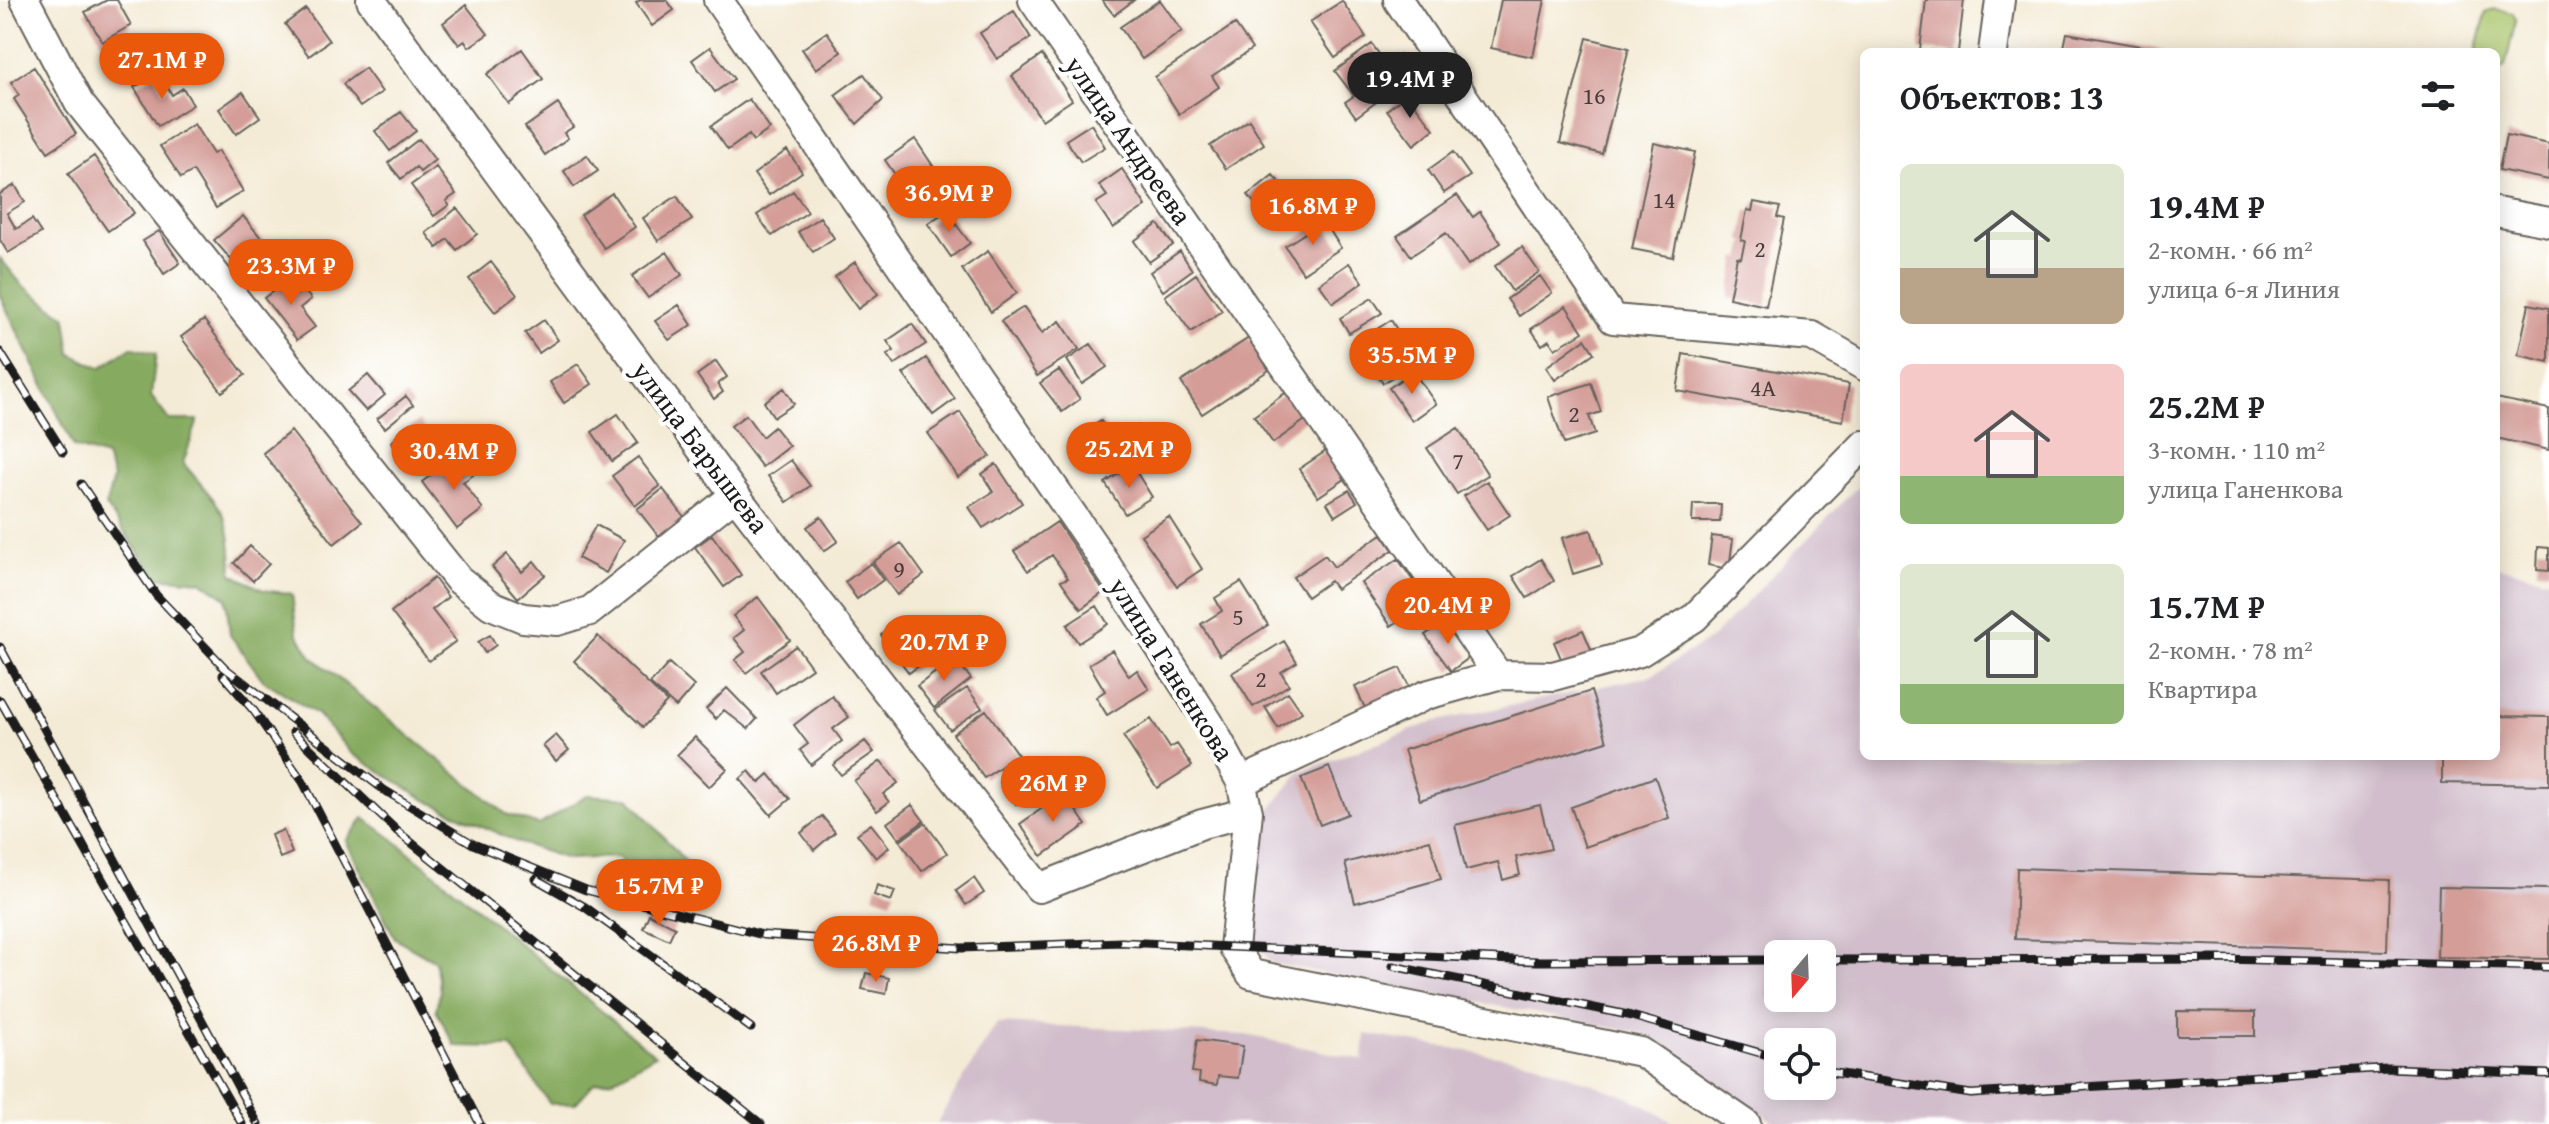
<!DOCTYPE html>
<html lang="ru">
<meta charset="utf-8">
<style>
:root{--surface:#fff;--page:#f2f2f2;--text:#202124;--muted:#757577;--accent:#ea580c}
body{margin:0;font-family:"Gentium Book Plus",serif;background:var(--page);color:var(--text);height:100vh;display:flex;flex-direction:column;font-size:30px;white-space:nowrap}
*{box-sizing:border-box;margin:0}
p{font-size:26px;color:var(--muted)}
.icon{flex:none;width:44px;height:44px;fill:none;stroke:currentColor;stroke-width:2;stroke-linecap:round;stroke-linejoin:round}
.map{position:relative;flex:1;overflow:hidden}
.details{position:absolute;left:1860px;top:48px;width:640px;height:712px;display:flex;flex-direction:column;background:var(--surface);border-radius:12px;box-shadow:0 4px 20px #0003}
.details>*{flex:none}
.needle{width:52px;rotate:199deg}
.tools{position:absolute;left:1764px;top:940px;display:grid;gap:16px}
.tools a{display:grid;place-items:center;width:72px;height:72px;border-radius:12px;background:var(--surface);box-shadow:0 4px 20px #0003;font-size:40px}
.price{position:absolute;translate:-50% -68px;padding:0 18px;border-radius:28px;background:var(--accent);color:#fff;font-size:26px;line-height:52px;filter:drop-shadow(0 2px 4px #0008)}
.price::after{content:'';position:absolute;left:50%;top:48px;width:24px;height:18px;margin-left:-12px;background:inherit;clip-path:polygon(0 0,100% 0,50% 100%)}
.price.on{background:#222;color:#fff}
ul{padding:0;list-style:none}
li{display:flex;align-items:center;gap:24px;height:200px;padding:0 40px}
li span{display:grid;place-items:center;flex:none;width:224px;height:160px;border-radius:12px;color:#555}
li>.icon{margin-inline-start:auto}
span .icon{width:96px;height:96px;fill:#fffc;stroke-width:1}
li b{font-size:34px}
h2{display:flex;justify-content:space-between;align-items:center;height:96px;padding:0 40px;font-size:34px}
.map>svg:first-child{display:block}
</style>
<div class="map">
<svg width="2549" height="1124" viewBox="0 0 2549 1124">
<rect width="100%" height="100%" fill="#fff"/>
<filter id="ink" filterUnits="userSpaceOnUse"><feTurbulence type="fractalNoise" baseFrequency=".0125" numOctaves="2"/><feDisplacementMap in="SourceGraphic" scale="16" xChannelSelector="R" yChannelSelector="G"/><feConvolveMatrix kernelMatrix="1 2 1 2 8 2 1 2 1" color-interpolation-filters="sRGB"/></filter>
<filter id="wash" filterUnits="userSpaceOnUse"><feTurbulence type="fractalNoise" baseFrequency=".006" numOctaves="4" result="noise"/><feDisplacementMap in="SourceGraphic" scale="32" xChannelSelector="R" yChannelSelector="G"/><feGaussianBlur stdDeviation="1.8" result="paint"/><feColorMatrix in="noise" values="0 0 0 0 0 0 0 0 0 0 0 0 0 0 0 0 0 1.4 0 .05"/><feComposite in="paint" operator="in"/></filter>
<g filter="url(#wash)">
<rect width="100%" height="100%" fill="#f4ebd6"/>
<path fill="#d1bdcb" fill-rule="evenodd" d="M1864,480V756H2496V566L2549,579V1124H1777L1645,1034L1271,963L1250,935L1268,812L1300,772L1433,722L1651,676L1713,637ZM1778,954H1822V998H1778ZM1778,1042H1822V1086H1778Z
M997,1023L1246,1035L1363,1060L1365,1034L1534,1062L1633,1099L1676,1124H936Z"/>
<path fill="#a9c46b" stroke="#627044" stroke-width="2" d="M2495,9L2513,13L2516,20L2505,67L2498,72L2496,52H2476L2486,13Z"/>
<path fill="#86aa5f" stroke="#51633e" stroke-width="2" d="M0,258L22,285L66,317L71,354L100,368L131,347L156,354L151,396L169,420H198L183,463C223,511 231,510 232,574L263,590L292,594L297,633L312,657L506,814L539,825L587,795L629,798L702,880L691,894L638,879L618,857L567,859L517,842L426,800L351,753L318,715L263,680L230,635L226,598L201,581L156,577L106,506L113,478L106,457L74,447L0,296Z
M364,818L393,839L655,1055L612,1080L594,1083L575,1104H550L511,1047L455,1046L436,1010L440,990L435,961L395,938L346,841Z"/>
<g id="blocks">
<path fill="#d49d98" d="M107,0H117L131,25L102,42L85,12Z
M640,0H667L674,10L652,26L636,3Z
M1102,0H1134L1114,15Z
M1160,0L1182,31L1142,59L1120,27Z
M1501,0H1545L1533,57L1491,48Z
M1926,0H1964L1958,52L1920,50Z
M1342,1L1366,37L1335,58L1310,22Z
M466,5L488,34L469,47L465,41L459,45L443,23Z
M306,9L329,41L309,56L285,24Z
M1014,11L1031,38L997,59L980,33Z
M1235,24L1252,49L1212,76L1219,87L1179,114L1155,77Z
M827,32L841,52L816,69L802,49Z
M2067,33L2163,50V52H2063Z
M1587,38L1629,48L1602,154L1560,143Z
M136,44L150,65L130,77L117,56Z
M1372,44L1386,64L1400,54L1415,73L1356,117L1345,102L1354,96L1335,71Z
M710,47L734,79L715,92L692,60Z
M522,49L543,79L509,104L487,74Z
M1042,55L1072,100L1042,120L1012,76Z
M34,67L76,134L48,152L14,99L19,95L11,82Z
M365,68L382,92L360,107L343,84Z
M864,74L883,100L857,124L835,95Z
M154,76L163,91L168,88L172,95L183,88L193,105L158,126L134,87Z
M243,92L260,117L236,134L219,109Z
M1407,94L1434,129L1414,145L1387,110Z
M749,99L770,129L753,141L749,135L728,150L711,126Z
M558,104L573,127L564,133L568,138L545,155L525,127Z
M401,112L416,131L390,151L375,131Z
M1249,120L1264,144L1226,169L1210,146Z
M194,124L213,154L218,151L243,191L216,208L193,171L181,178L160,146Z
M1091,124L1105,147L1081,162L1066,140Z
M2506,135L2549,144V180L2499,170Z
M419,139L435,160L420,172L416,167L401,179L388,163Z
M915,139L937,172L907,192L885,160Z
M1654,143L1695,152L1673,257L1632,249Z
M787,150L802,172L769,195L754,174Z
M1453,152L1470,176L1444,193L1428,170Z
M587,155L598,171L574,187L564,171Z
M94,156L134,213L108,231L68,174Z
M436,167L456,194L446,201L449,205L434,216L411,185Z
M1122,169L1146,206L1113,228L1096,203L1107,196L1099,185Z
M1273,175L1298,206L1272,226L1248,195Z
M15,185L25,202L7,213L16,229L32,219L41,233L8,253L0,240V194Z
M793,191L808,212L772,236L757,215Z
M612,193L635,227L604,248L581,215Z
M1457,195L1473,217L1480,212L1501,243L1468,265L1446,233L1411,256L1397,236Z
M677,196L692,220L658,241L643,218Z
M1754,202L1780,207L1777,217L1784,219L1766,306L1729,298L1737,257L1741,258L1745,241L1741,240L1747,210L1752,211Z
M457,208L477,234L457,250L448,239L437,248L426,233Z
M946,211L970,243L951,257L928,224Z
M243,216L263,240L234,263L214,240Z
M820,217L834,238L813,252L798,232Z
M1324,221L1341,248L1303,273L1285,246Z
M1158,224L1173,245L1149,262L1134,241Z
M159,231L180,263L164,274L143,241Z
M1522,247L1539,272L1512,291L1495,266Z
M988,251L1017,293L991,312L962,269Z
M1180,251L1192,270L1163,291L1150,272Z
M667,252L682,275L648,298L632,276Z
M491,262L517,295L495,312L469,279Z
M855,262L878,294L858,309L835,277Z
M1349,263L1363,282L1333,303L1319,284Z
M1196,274L1222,311L1191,332L1165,296Z
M293,276L311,299L300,308L315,327L297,340L264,298Z
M1540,276L1552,293L1519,316L1507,299Z
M1372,298L1382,313L1349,333L1340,318Z
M2529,304L2549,308V362L2518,355Z
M679,305L692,325L669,340L655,321Z
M1566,306L1583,332L1555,349L1549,340L1542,345L1531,329Z
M1024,307L1042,333L1060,321L1079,349L1037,376L1001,321Z
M204,320L245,375L222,392L181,337Z
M544,320L558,340L539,353L525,333Z
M1391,320L1417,362L1383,383L1357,342Z
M912,324L926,344L894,365L887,355L894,351L887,341Z
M1249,338L1269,370L1202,414L1181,382Z
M1585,339L1594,353L1555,380L1546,367Z
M1091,344L1107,367L1082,384L1067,360Z
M1683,354L1849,384L1843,421L1677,391Z
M926,358L955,399L933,415L903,374Z
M716,361L727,377L718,384L723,392L714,399L697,375Z
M578,364L592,384L564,403L550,382Z
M1059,370L1080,399L1062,412L1040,383Z
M1413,371L1436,404L1412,421L1389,388Z
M368,375L385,395L366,411L348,391Z
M1591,383L1601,412L1589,416L1595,434L1564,444L1548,397Z
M784,388L794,404L774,417L764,402Z
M1288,391L1308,418L1273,443L1254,416Z
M406,396L413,405L385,428L377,419Z
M2496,398L2549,409V450L2496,438Z
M960,412L990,456L958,477L928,433Z
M618,414L638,443L612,461L592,432Z
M746,415L762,437L774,427L789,446L762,467L731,426Z
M419,421L435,442L425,450L421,444L403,458L391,442Z
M1101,421L1121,452L1095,470L1075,438Z
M1458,428L1488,475L1457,494L1427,448Z
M291,431L362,522L334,544L263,453Z
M1329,449L1348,477L1318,497L1299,469Z
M458,455L473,475L463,482L483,509L457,529L422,482Z
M638,457L660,486L635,506L612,476Z
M791,460L810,486L787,502L768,476Z
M996,464L1022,503L983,528L969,507L993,492L982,474Z
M1132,465L1152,497L1125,514L1105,483Z
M1487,481L1510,515L1487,530L1464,496Z
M663,489L685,518L660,538L637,509Z
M1349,490L1357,502L1335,516L1327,503Z
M1693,504H1721L1720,522H1692Z
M821,517L838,541L824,551L807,527Z
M1169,517L1202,569L1177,586L1141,535Z
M1057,522L1104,592L1081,609L1061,581L1068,578L1052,555L1028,571L1014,551Z
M596,525L624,540L606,573L578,558Z
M1591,530L1602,565L1573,574L1562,538Z
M1382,534L1393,550L1336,589L1330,581L1307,597L1293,577L1325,555L1334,567Z
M712,535L741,575L724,587L695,547Z
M1712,536L1733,539L1729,569L1708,565Z
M901,543L924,575L897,595L873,562Z
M250,546L269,564L253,581L234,563Z
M2538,547L2549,548V571L2537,570Z
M507,554L522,572L534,561L545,575L518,598L492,567Z
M1398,559L1427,601L1391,626L1361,583Z
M1541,559L1554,581L1527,598L1513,576Z
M871,563L883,580L857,599L845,582Z
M434,578L448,597L432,610L456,641L429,661L391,612Z
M1241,582L1268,625L1220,655L1201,624L1222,611L1215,598Z
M758,597L790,640L746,673L735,660L745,652L734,638L744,630L733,616Z
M1097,606L1108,624L1078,643L1067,625Z
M903,618L922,643L915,649L924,662L909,673L881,635Z
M1444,622L1470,657L1451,671L1425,635Z
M1583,630L1594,656L1565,668L1554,642Z
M490,635L496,645L485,653L478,642Z
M598,636L667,702L643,727L574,661Z
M1284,641L1297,662L1281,672L1289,685L1253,707L1232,673Z
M796,646L812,668L776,693L761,671Z
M1112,650L1129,676L1137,670L1149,689L1107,715L1096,697L1105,691L1089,664Z
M955,658L971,679L934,708L917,686Z
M669,663L694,686L676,707L650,684Z
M1400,668L1410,688L1365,708L1355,687Z
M727,688L757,719L748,729L724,710L716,719L706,709Z
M967,688L982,708L950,730L935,710Z
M1591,691L1607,741L1420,800L1404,750Z
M1288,692L1302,712L1278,728L1265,707Z
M832,696L849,717L833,729L842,741L811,765L800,750L808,744L794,725Z
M986,710L1018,755L984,778L953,734Z
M2496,716L2549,717V785L2442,783V756H2496Z
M1151,719L1170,748L1177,744L1192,766L1157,788L1123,736Z
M556,735L569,750L556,761L543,746Z
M695,737L727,769L709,787L677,755Z
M865,741L874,752L841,775L833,765Z
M881,761L898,783L883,794L889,802L877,811L854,781Z
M1034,762L1048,781L1016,804L1002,785Z
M1329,767L1348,814L1320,825L1301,778Z
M749,771L759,783L769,774L790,799L771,815L740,779Z
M1655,777L1669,818L1585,847L1571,807Z
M1064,793L1086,825L1042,856L1020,824Z
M912,805L924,821L899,839L887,823Z
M1540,805L1551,849L1516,857L1520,875L1503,880L1498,862L1466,870L1455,825Z
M822,816L835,832L814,850L801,833Z
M925,823L947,853L922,871L900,841Z
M871,824L889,847L876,858L857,834Z
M283,830L292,853L280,858L271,835Z
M1430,840L1441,879L1355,903L1345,863Z
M2017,868L2389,880L2387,951L2015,939Z
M974,878L984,893L966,905L956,891Z
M877,885L895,891L891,901L874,895Z
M2439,887L2549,889V959L2437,957Z
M649,914L675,927L669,940L643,928Z
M1767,968H1778V998H1767Z
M866,973L889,978L886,994L862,989Z
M2177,1011L2255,1012V1036H2177Z
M1197,1040L1243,1046L1238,1078L1218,1076L1217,1085L1199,1082L1200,1073L1192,1072Z"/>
</g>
</g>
<g filter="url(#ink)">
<use href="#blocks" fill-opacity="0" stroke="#68645d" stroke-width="2"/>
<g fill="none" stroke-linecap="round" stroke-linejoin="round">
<g stroke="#68645d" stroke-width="32">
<path id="minor" d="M25,0L79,103L458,579L491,605L523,618L557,621L590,611L735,495
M371,0L735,495L1039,888L1202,824L1248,812
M718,0L1096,549L1209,723L1241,782L1248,812L1234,948L1251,974L1641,1052L1746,1124
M1033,0L1498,675
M1398,0L1613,319L1812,336L1864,366
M1993,52L2000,0
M2496,212L2549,222
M1241,782L1426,695L1498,675L1553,676L1640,652L1694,618L1864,445"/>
</g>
<use href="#minor" stroke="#fff" stroke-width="28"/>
<g stroke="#1c1c1c" stroke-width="9">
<path id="rail" d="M0,352L63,452
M81,484L156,595L229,672
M0,647L258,1124
M221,665L384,790L473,844L586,890L763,935L961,948L1121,942L1537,961L1778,960
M223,675L254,711L303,782L480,1124
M0,700L242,1124
M293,732L397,831L761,1124
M536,879L585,907L751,1028
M1822,960L2221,959L2549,967
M1393,966L1628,1015L1778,1058
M1822,1071L1971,1094L2388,1068L2549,1074"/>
</g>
<use href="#rail" stroke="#fff" stroke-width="6" stroke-dasharray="18" stroke-linecap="butt"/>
</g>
</g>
<g text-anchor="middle" stroke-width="8" stroke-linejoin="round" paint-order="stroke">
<g font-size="24" fill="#4a3c3b">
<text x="1594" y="104">16</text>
<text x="1664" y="208">14</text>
<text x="1760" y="257">2</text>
<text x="1763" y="396">4А</text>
<text x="1574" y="422">2</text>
<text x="1458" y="469">7</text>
<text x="899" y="577">9</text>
<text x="1238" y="625">5</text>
<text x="1261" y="687">2</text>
</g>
<g font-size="28" fill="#1c1c1c" stroke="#fff">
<text transform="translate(1129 140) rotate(55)" y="10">улица Андреева</text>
<text transform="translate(701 447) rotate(53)" y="10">улица Барышева</text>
<text transform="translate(1172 669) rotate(58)" y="10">улица Ганенкова</text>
</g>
</g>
</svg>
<div class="tools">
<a><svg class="needle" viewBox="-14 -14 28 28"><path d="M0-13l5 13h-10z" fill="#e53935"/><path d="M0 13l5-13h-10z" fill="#757577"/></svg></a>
<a><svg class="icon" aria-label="locate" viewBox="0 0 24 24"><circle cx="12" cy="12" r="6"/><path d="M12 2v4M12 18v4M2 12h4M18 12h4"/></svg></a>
</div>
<b class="price" style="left:162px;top:101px">27.1M ₽</b>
<b class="price on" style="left:1410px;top:120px">19.4M ₽</b>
<b class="price" style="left:949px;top:234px">36.9M ₽</b>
<b class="price" style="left:1313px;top:247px">16.8M ₽</b>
<b class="price" style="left:291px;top:307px">23.3M ₽</b>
<b class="price" style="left:1412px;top:396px">35.5M ₽</b>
<b class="price" style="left:1129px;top:490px">25.2M ₽</b>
<b class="price" style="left:454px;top:492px">30.4M ₽</b>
<b class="price" style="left:1448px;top:646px">20.4M ₽</b>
<b class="price" style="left:944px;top:683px">20.7M ₽</b>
<b class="price" style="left:1053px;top:824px">26M ₽</b>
<b class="price" style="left:659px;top:927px">15.7M ₽</b>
<b class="price" style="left:876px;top:984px">26.8M ₽</b>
<section class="details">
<h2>Объектов: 13<svg class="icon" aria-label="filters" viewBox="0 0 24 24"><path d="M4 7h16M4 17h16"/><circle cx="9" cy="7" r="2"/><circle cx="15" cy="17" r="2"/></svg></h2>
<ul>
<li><span style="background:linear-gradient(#dfe7d0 65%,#b9a48a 0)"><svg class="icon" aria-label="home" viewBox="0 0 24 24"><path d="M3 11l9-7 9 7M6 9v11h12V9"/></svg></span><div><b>19.4M ₽</b><p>2-комн. · 66 m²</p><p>улица 6-я Линия</p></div></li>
<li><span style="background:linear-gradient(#f6c9c9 70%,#8fb573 0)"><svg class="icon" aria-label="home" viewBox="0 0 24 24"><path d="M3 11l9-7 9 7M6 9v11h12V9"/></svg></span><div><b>25.2M ₽</b><p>3-комн. · 110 m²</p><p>улица Ганенкова</p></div></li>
<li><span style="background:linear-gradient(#dfe7d0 75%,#8fb573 0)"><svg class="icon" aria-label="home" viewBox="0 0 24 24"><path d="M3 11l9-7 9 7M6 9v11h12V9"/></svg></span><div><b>15.7M ₽</b><p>2-комн. · 78 m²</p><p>Квартира</p></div></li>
</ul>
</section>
</div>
